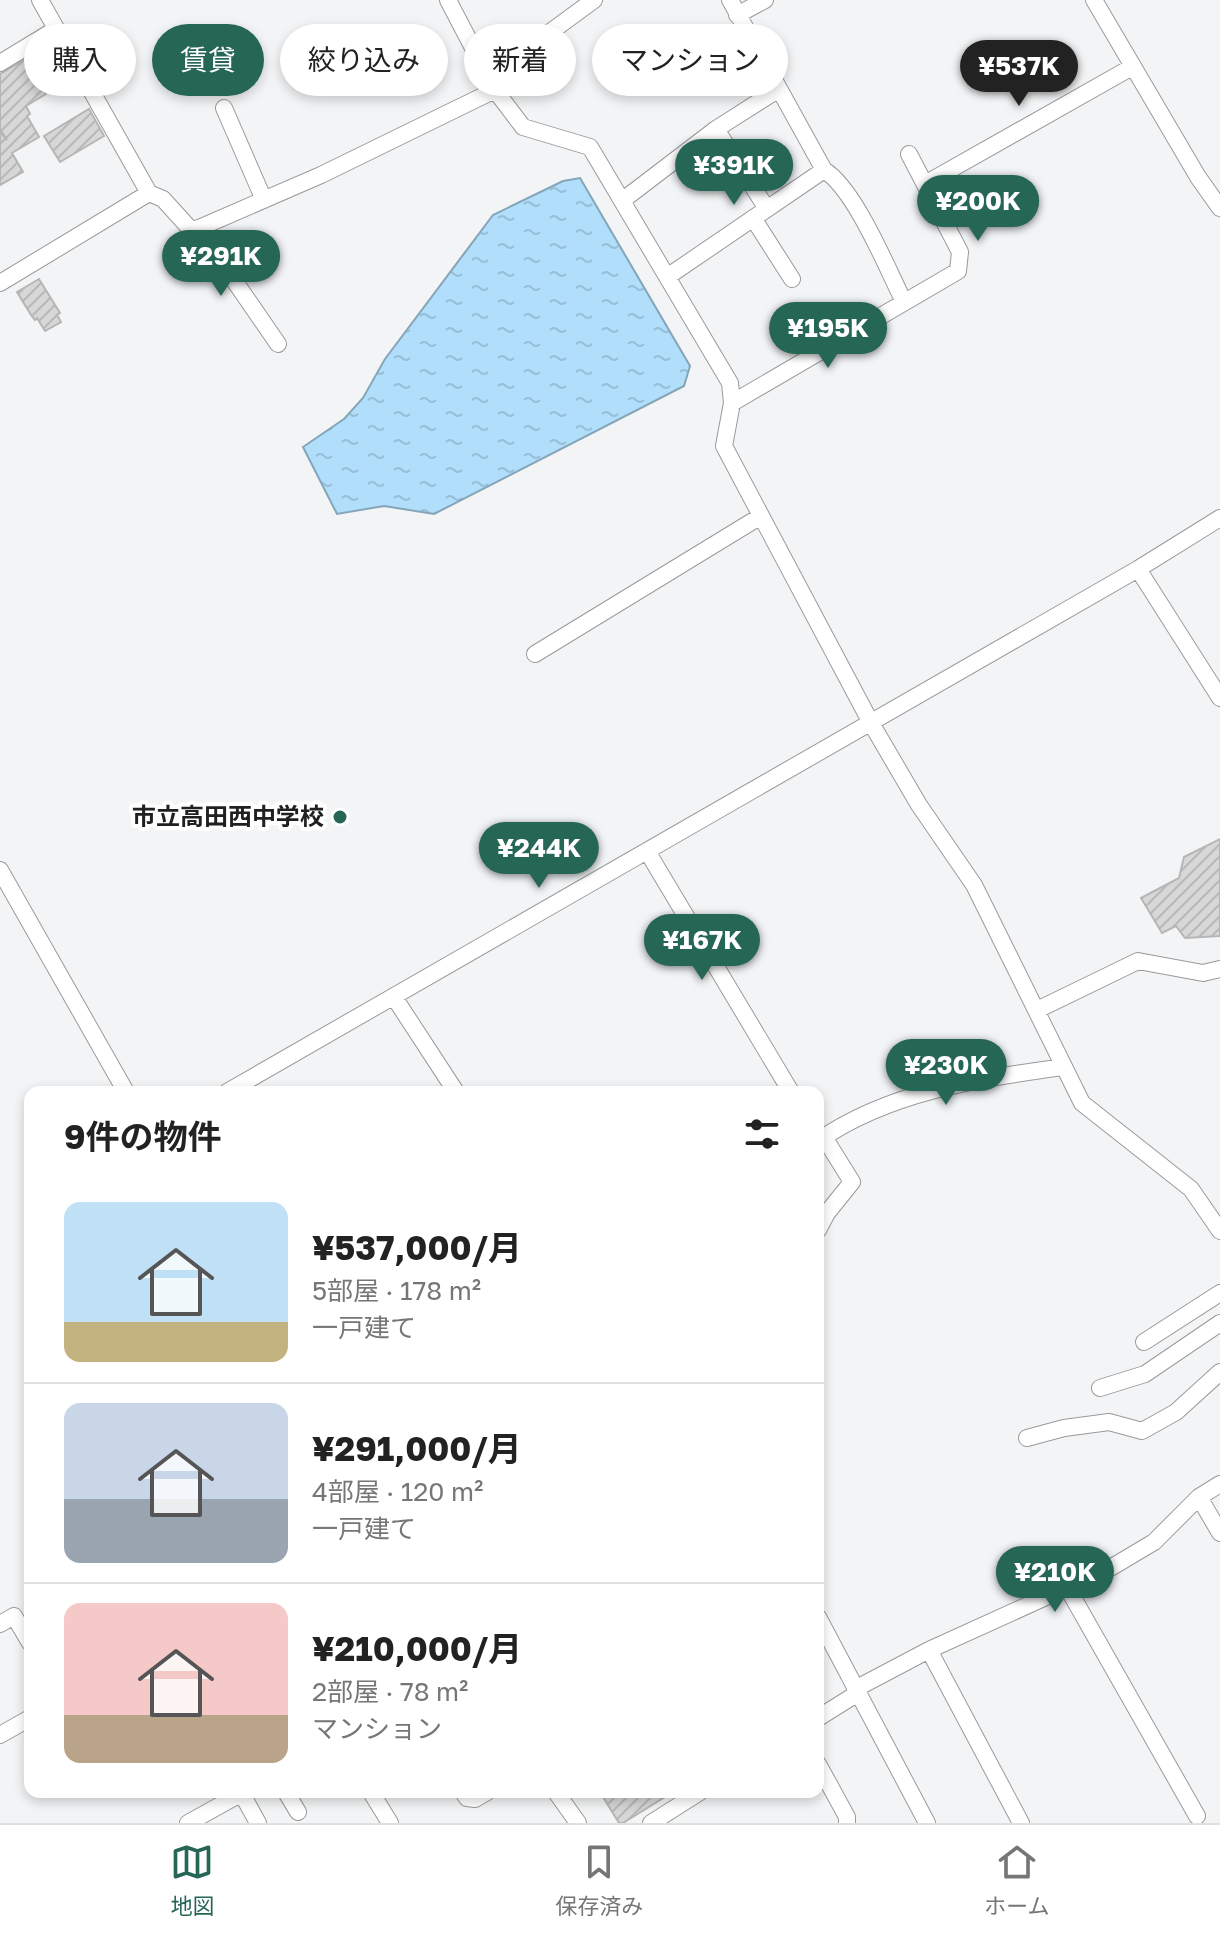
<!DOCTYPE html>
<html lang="ja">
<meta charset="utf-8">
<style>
:root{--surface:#fff;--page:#f6f6f6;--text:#222;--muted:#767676;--line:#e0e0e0;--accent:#266655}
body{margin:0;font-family:"Golos Text","Noto Sans JP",sans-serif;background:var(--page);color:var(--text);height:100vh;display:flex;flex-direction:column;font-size:30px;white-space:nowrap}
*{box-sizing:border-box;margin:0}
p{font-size:26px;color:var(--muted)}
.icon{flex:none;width:44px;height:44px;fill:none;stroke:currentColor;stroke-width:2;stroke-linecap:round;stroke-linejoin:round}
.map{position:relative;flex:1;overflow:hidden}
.details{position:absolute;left:24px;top:1086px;width:800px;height:712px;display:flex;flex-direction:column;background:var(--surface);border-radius:16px;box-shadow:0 4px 12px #0003}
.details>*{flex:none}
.top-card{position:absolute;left:24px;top:24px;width:800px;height:72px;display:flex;gap:16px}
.price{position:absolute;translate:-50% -68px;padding:0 18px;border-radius:28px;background:var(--accent);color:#fff;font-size:26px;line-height:52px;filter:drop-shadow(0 2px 4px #0008)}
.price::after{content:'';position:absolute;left:50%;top:48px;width:24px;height:18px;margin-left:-12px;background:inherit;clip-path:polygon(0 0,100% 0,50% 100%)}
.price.selected{background:#222;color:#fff}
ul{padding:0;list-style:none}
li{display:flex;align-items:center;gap:24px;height:200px;padding:0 40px}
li+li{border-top:2px solid var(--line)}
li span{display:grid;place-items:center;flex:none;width:224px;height:160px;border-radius:16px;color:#555}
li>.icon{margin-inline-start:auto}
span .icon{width:96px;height:96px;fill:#fffc;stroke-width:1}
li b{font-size:34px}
h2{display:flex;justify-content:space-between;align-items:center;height:96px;padding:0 40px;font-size:34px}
.tag{padding:0 28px;border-radius:36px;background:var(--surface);box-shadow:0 4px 12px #0003;font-size:28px;line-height:72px}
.tag.selected{background:var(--accent);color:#fff}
.tab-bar{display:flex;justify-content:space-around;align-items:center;height:112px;border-top:2px solid var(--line);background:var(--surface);font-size:22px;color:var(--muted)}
.tab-bar a{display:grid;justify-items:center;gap:4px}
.tab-bar .selected{color:var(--accent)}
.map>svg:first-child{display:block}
</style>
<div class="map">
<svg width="1220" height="1823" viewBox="0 0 1220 1823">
<defs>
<pattern id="water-ripples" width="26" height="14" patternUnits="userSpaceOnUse" patternTransform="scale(2)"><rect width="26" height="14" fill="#b0defb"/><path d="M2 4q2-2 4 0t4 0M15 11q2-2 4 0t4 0" fill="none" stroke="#97bed7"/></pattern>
<pattern id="building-hatch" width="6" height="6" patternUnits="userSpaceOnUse" patternTransform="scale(2)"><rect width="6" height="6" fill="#d8d7d8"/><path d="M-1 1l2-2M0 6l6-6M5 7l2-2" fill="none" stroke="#b9b8b9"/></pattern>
</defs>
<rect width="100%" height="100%" fill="#f3f4f5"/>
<path fill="url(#water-ripples)" stroke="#85a5b9" stroke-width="2" d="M580,178L690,366L684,386L434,514L384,506L337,514L303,447L344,419L363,398L385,359L493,215L563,181Z"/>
<path fill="url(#building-hatch)" stroke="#b6b6b6" stroke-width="2" d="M52,44L60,58L37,72L46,87L43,89L46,94L26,106L30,114L27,116L39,137L12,153L23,172L0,185V132L7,140L0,129V74Z
M89,109L104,136L60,162L44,136Z
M39,279L60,313L57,315L61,322L45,331L37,318L35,320L31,315L17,292Z
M1220,839V936L1185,938L1176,926L1162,933L1141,898L1179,878L1184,857Z
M600,1792H673L623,1823H619Z"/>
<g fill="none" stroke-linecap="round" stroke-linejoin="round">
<g stroke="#9a9a9b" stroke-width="18">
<path id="minor" d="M40,0L149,193L163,199L192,231L321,175L495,90L523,52L594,0
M448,0L495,90L523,127L590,147L730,383L732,403L724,446L871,723L919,805L974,885L1082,1103L1191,1189L1220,1231
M730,0L824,170C855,189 887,268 904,302
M1094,0L1198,177L1220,208
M737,15L765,0
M0,63L56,29
M224,108L264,200
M716,129L767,209
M925,184L1132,67
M623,200L716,129L779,89
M753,218L792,279
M198,228L278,344
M667,277L824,170
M0,283L149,193
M732,403L958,271L960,252L909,154
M1138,569L1220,698
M535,654L761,516
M647,851L791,1092
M0,870L126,1092
M394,997L456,1092
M1037,1010L1138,961L1203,973L1220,969
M227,1092L1138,569L1220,518
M818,1141C890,1091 979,1079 1063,1067
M818,1230L827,1213L852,1182L824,1137
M1144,1342L1220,1293
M1100,1388L1145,1374L1220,1323
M1027,1438L1064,1428L1109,1422L1142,1431L1176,1412L1220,1372
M1199,1497L1220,1533
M1067,1587L1197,1816
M818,1617L927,1823
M0,1624L14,1616L30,1643
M929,1650L1021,1823
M855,1689L929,1650L1112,1567L1154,1542L1199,1497L1220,1484
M818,1718L858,1693
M0,1735L30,1718
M818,1764L847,1817V1823
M286,1792L298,1812
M371,1792L390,1823
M463,1792L467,1798L475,1799L487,1792
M556,1792L578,1823
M242,1794L258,1823
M188,1823L244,1792
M651,1823L700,1792"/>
</g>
<use href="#minor" stroke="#fff" stroke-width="16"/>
</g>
<circle fill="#266655" stroke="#fff" stroke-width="3" cx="340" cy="817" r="8"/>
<g text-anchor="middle" stroke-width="8" stroke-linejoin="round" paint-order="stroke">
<g font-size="24" font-weight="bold" fill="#202020" stroke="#fff" text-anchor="end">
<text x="324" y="825">市立高田西中学校</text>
</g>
</g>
</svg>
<b class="price selected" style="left:1019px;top:108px">¥537K</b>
<b class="price" style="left:734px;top:207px">¥391K</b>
<b class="price" style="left:978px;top:243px">¥200K</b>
<b class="price" style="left:221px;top:298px">¥291K</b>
<b class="price" style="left:828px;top:370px">¥195K</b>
<b class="price" style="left:539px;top:890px">¥244K</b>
<b class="price" style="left:702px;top:982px">¥167K</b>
<b class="price" style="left:946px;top:1107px">¥230K</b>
<b class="price" style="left:1055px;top:1614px">¥210K</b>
<div class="top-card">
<a class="tag">購入</a>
<a class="tag selected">賃貸</a>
<a class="tag">絞り込み</a>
<a class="tag">新着</a>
<a class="tag">マンション</a>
</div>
<section class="details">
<h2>9件の物件<svg class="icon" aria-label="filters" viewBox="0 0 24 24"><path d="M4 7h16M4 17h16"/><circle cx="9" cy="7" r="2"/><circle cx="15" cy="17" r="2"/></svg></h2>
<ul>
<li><span style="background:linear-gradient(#bfe0f5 75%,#c2b280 0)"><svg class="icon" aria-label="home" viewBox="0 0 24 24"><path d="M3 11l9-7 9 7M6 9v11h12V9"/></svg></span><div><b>¥537,000/月</b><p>5部屋 · 178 m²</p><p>一戸建て</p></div></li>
<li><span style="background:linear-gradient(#c9d6e8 60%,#9aa5b1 0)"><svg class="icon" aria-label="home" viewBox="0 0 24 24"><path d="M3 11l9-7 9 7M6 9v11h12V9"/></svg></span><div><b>¥291,000/月</b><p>4部屋 · 120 m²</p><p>一戸建て</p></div></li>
<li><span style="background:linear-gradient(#f6c9c9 70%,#b9a48a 0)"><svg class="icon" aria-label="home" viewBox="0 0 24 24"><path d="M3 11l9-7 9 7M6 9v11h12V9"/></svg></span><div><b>¥210,000/月</b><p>2部屋 · 78 m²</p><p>マンション</p></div></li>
</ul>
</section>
</div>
<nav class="tab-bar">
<a class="selected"><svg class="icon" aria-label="map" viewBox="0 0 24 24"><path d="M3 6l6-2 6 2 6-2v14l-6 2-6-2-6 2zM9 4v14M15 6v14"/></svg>地図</a>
<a><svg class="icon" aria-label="saved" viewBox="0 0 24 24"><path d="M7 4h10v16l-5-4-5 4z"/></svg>保存済み</a>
<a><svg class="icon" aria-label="home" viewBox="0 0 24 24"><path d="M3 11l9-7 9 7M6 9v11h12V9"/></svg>ホーム</a>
</nav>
